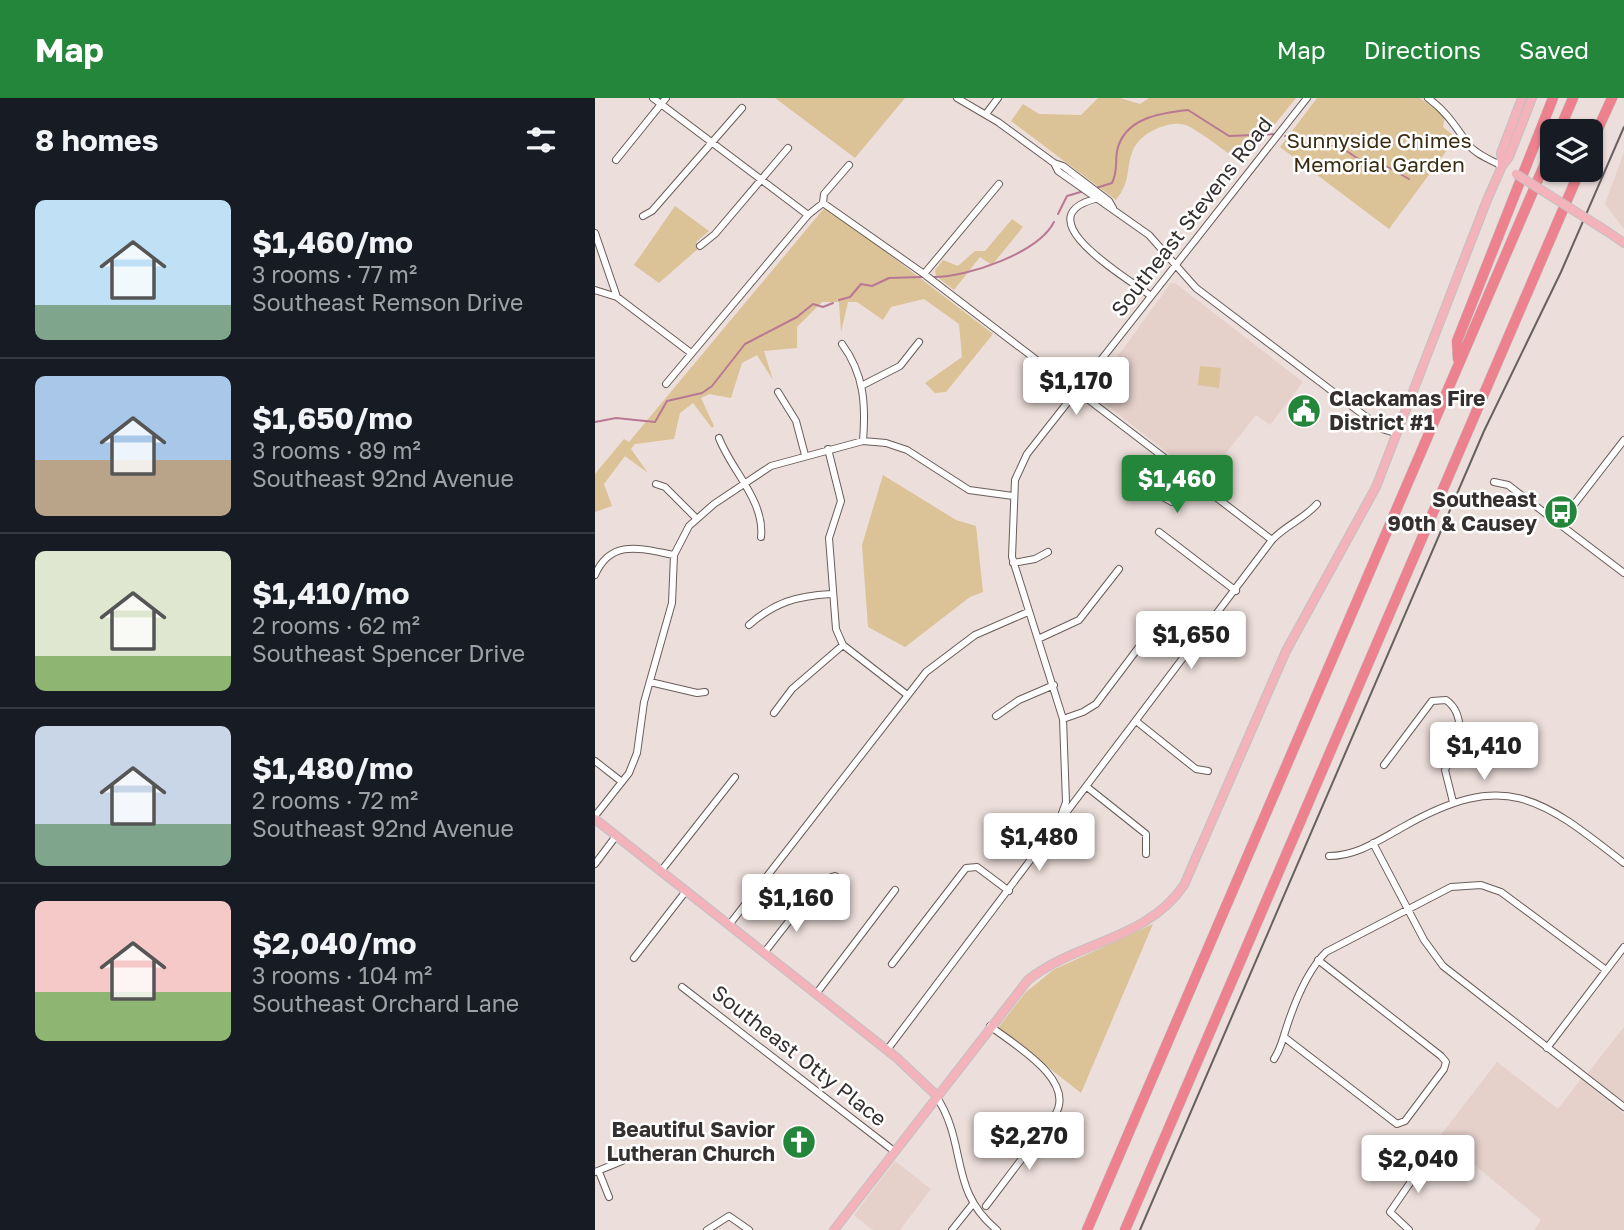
<!DOCTYPE html>
<meta charset="utf-8">
<style>
:root{--surface:#171b24;--page:#20242c;--text:#f1f3f6;--muted:#9ea1a6;--line:#363941;--accent:#23863a}
body{margin:0;font-family:"Golos Text",sans-serif;background:var(--page);color:var(--text);height:100vh;display:flex;flex-direction:column;font-size:26px;white-space:nowrap}
*{box-sizing:border-box;margin:0}
p{font-size:23px;color:var(--muted)}
.icon{flex:none;width:38px;height:38px;fill:none;stroke:currentColor;stroke-width:2;stroke-linecap:round;stroke-linejoin:round}
.map{position:relative;flex:1;overflow:hidden}
.side{display:flex;flex-direction:column;background:var(--surface);width:595px}
.side>*{flex:none}
.buttons{position:absolute;left:945px;top:21px;display:grid;gap:14px}
.buttons a{display:grid;place-items:center;width:63px;height:63px;border-radius:10px;background:var(--surface);box-shadow:0 2px 5px #0004;font-size:35px}
.price{position:absolute;translate:-50% -60px;padding:0 16px;border-radius:7px;background:#fff;color:#222;font-size:23px;line-height:46px;filter:drop-shadow(0 2px 4px #0008)}
.price::after{content:'';position:absolute;left:50%;top:42px;width:21px;height:16px;margin-left:-10px;background:inherit;clip-path:polygon(0 0,100% 0,50% 100%)}
.price.current{background:var(--accent);color:#fff}
ul{padding:0;list-style:none}
li{display:flex;align-items:center;gap:21px;height:175px;padding:0 35px}
li+li{border-top:2px solid var(--line)}
li span{display:grid;place-items:center;flex:none;width:196px;height:140px;border-radius:10px;color:#555}
li>.icon{margin-inline-start:auto}
span .icon{width:84px;height:84px;fill:#fffc;stroke-width:1}
li b{font-size:30px}
h2{display:flex;justify-content:space-between;align-items:center;height:84px;padding:0 35px;font-size:30px}
header{display:flex;align-items:center;gap:42px;box-sizing:border-box;height:98px;padding:0 35px;background:var(--accent);color:#fff}
header strong{font-size:33px}
nav{display:flex;gap:38px;margin-inline-start:auto;font-size:24px}
main{display:flex;flex:1;min-height:0}
.map>svg:first-child{display:block}
</style>
<header>
<strong>Map</strong>
<nav><a>Map</a><a>Directions</a><a>Saved</a></nav>
</header>
<main>
<section class="side">
<h2>8 homes<svg class="icon" aria-label="filters" viewBox="0 0 24 24"><path d="M4 7h16M4 17h16"/><circle cx="9" cy="7" r="2"/><circle cx="15" cy="17" r="2"/></svg></h2>
<ul>
<li><span style="background:linear-gradient(#bfe0f5 75%,#7fa58c 0)"><svg class="icon" aria-label="home" viewBox="0 0 24 24"><path d="M3 11l9-7 9 7M6 9v11h12V9"/></svg></span><div><b>$1,460/mo</b><p>3 rooms · 77 m²</p><p>Southeast Remson Drive</p></div></li>
<li><span style="background:linear-gradient(#a9c7e8 60%,#b9a48a 0)"><svg class="icon" aria-label="home" viewBox="0 0 24 24"><path d="M3 11l9-7 9 7M6 9v11h12V9"/></svg></span><div><b>$1,650/mo</b><p>3 rooms · 89 m²</p><p>Southeast 92nd Avenue</p></div></li>
<li><span style="background:linear-gradient(#dfe7d0 75%,#8fb573 0)"><svg class="icon" aria-label="home" viewBox="0 0 24 24"><path d="M3 11l9-7 9 7M6 9v11h12V9"/></svg></span><div><b>$1,410/mo</b><p>2 rooms · 62 m²</p><p>Southeast Spencer Drive</p></div></li>
<li><span style="background:linear-gradient(#c9d6e8 70%,#7fa58c 0)"><svg class="icon" aria-label="home" viewBox="0 0 24 24"><path d="M3 11l9-7 9 7M6 9v11h12V9"/></svg></span><div><b>$1,480/mo</b><p>2 rooms · 72 m²</p><p>Southeast 92nd Avenue</p></div></li>
<li><span style="background:linear-gradient(#f6c9c9 65%,#8fb573 0)"><svg class="icon" aria-label="home" viewBox="0 0 24 24"><path d="M3 11l9-7 9 7M6 9v11h12V9"/></svg></span><div><b>$2,040/mo</b><p>3 rooms · 104 m²</p><p>Southeast Orchard Lane</p></div></li>
</ul>
</section>
<div class="map">
<svg width="1029" height="1132" viewBox="0 0 1029 1132">
<rect width="100%" height="100%" fill="#ecdeda"/>
<path fill="#e5d0ca" d="M1029,54V131L1010,106Z
M576,185H580L708,284L675,327L661,317L609,383L496,295Z
M1029,929V1004L992,976Z
M902,964L963,1011L986,981L1029,1016V1132H939L946,1122L845,1038Z
M300,1063L336,1091L305,1132H278L259,1117Z"/>
<path fill="#dcc297" d="M180,0H310L260,60Z
M503,0H525L545,6L554,0H701L651,62L636,52L633,55C620,46 607,35 593,28C576,20 545,35 538,52C530,72 537,81 521,102L416,23L428,6L444,16L486,17Z
M722,0H825L850,18L848,29L861,40L794,131L685,49Z
M80,108L114,133L101,144L105,149L64,185L39,167Z
M231,108L398,236L351,294L340,295L330,285L367,259L364,226L329,201L296,209L288,222L262,204H253L246,234L244,204H227L202,229V250L169,253L178,282L162,257L147,265L136,300L114,296L106,300L119,328L117,330L98,305L85,315L79,341L40,346L36,351L53,375L30,358L9,386L17,408L0,414V376L29,341L34,344Z
M417,121L428,129L397,167L385,159L359,192L341,178L340,172L348,162L363,168L380,153H390Z
M605,268L626,270L624,290L603,287Z
M288,377L361,422L381,428L388,494L375,499L310,549L273,529L267,447Z
M558,826L486,995L403,930L430,895L458,872Z"/>
<g fill="none" stroke-linecap="round" stroke-linejoin="round">
<path stroke="#b87894" stroke-width="2" d="M690,38L720,48
M729,48H744L777,70L791,68L814,81
M501,90L517,85C523,73 520,65 522,53C529,20 565,15 593,12L634,38L680,36
M463,116L472,98L489,93
M339,179C373,179 443,155 459,124
M244,202L255,199L266,186L277,188L294,180L327,179
M0,324L21,320L60,324L72,303L107,295L117,288L150,246L202,219L218,206L228,209L238,205"/>
<g stroke="#695d5a" stroke-width="8">
<path id="minor" d="M58,0L213,117
M362,0L403,24L459,65L468,68L514,103L518,110
M833,0C852,14 860,28 873,46C880,56 896,62 907,68
M391,16L403,0
M21,62L71,0
M459,65L463,73L554,137L601,190L787,331L800,335
M500,101C428,120 534,181 556,198
M228,105L329,176L677,442
M48,118L57,113L147,10
M0,135L22,199
M105,148L120,136L193,50
M329,176L404,86
M0,192L22,199L96,255
M247,246C269,276 271,306 268,343
M71,286L213,117L228,105L229,96L254,67
M268,287L305,268L324,244
M183,294L201,323L210,357
M124,340C136,372 170,403 166,439
M233,351L246,403L234,440L241,531L248,547L311,596
M899,384L913,387L1029,475
M61,386L70,389L101,420
M555,392L577,404L596,380
M964,426L1029,342
M564,434L641,493
M418,465L440,461L453,454
M0,477C16,440 47,451 79,457
M154,527C180,504 202,498 236,496
M443,541L484,522L524,471
M55,584L102,595L110,594
M179,615L197,591L248,547
M401,618L424,602L459,587
M468,621L488,614L501,606L562,525
M541,623L601,671L613,673
M0,663L27,684
M789,667L837,603L851,602C869,615 861,632 872,649L859,653L850,672L858,704
M492,689L551,736V756
M0,718L34,675L42,655L49,604L77,505L79,457L94,428L119,406L176,368L268,343L291,345L312,352L374,392L418,398
M463,726L471,704L468,621L417,459L420,382L432,356L712,0
M778,745L829,842L848,868L1029,1009
M734,758C762,758 784,742 808,729C910,671 945,699 1029,765
M0,766L21,738
M66,773L140,679
M134,827L331,574L380,537L433,514
M169,855L219,791L228,782L240,778L246,782L244,790L235,798L219,791
M39,860L91,793
M297,866L371,770L382,769L414,793
M87,889L299,1053
M221,896L300,792
M689,939L802,1026L810,1023L849,971L851,964L846,958L723,862
M952,950L1029,849
M292,952L677,442C691,427 709,421 722,406
M679,961C686,950 687,943 691,931C699,906 713,872 731,854L856,789L886,787L906,794L1011,872
M341,998C373,1046 353,1092 402,1132
M0,1074L27,1063L35,1054
M4,1074L14,1099
M391,1108L460,1017C482,982 418,946 395,928
M112,1132L134,1118L154,1132
M357,1132L377,1107
M814,1132L795,1114L817,1082L820,1072"/>
</g>
<g stroke="#c2c1c1" stroke-width="10">
<path id="major" d="M907,68L906,55L927,0
M1013,134L1029,145
M0,721L302,960L341,997
M239,1132L433,882C482,843 552,842 589,787L691,553L781,389L892,102L907,68L914,59L937,0"/>
</g>
<g stroke="#c2c1c1" stroke-width="11">
<path id="highway" d="M964,33L978,0
M996,46L1017,0
M863,261L862,243L958,0
M492,1132L957,49
M530,1132L985,72"/>
</g>
<use href="#minor" stroke="#fff" stroke-width="6"/>
<use href="#major" stroke="#f4b3bb" stroke-width="8"/>
<use href="#highway" stroke="#ed818d" stroke-width="10"/>
<path stroke="#67605e" stroke-width="2" d="M545,1132L889,333L966,174L1029,29"/>
<g stroke="#c2c1c1" stroke-width="10" stroke-linecap="butt">
<path id="major-bridge" d="M921,76L1013,134"/>
</g>
<use href="#major-bridge" stroke="#f4b3bb" stroke-width="8"/>
</g>
<defs>
<g id="civic-disc" transform="scale(1.75)"><circle r="9.5" fill="#23863a" stroke="#fff"/><path d="M-.6-6.5H3V-4.5H.6V-3L4-1V1h2V6H-6V1h2V-1L-.6-3ZM-1.2 2.5V6h2.4V2.5Z" fill="#fff"/></g>
<g id="bus-disc" transform="scale(1.75)"><circle r="9.5" fill="#23863a" stroke="#fff"/><path d="M-5-6H5V4H4V6H2V4H-2V6H-4V4H-5ZM-3.5-4V0h7V-4ZM-3.5 1.2v1.5H-2V1.2ZM2 1.2v1.5H3.5V1.2Z" fill="#fff"/></g>
<g id="church-disc" transform="scale(1.75)"><circle r="9.5" fill="#23863a" stroke="#fff"/><path d="M-1.2-6h2.4v3.5h3.3v2.4h-3.3V6h-2.4V-.1h-3.3v-2.4h3.3Z" fill="#fff"/></g>
</defs>
<g fill-rule="evenodd">
<use href="#civic-disc" x="709" y="313"/>
<use href="#bus-disc" x="966" y="414"/>
<use href="#church-disc" x="204" y="1044"/>
</g>
<g text-anchor="middle" stroke-width="5" stroke-linejoin="round" paint-order="stroke">
<g font-size="21" fill="#3b2c11" stroke="#fff">
<text x="784" y="50">Sunnyside Chimes<tspan x="784" dy="24">Memorial Garden</tspan></text>
</g>
<g font-size="21" fill="#35302f" stroke="#fff">
<text transform="translate(597 119) rotate(-52)" y="7">Southeast Stevens Road</text>
<text transform="translate(204 958) rotate(38)" y="7">Southeast Otty Place</text>
</g>
<g font-size="21" font-weight="bold" fill="#35302f" stroke="#fff" text-anchor="end">
<text x="734" y="308" text-anchor="start">Clackamas Fire<tspan x="734" dy="24">District #1</tspan></text>
<text x="942" y="409">Southeast<tspan x="942" dy="24">90th &amp; Causey</tspan></text>
<text x="180" y="1039">Beautiful Savior<tspan x="180" dy="24">Lutheran Church</tspan></text>
</g>
</g>
</svg>
<div class="buttons">
<a><svg class="icon" aria-label="layers" viewBox="0 0 24 24"><path d="M12 4l9 5-9 5-9-5zM3 14l9 5 9-5"/></svg></a>
</div>
<b class="price" style="left:481px;top:319px">$1,170</b>
<b class="price current" style="left:582px;top:417px">$1,460</b>
<b class="price" style="left:596px;top:573px">$1,650</b>
<b class="price" style="left:889px;top:684px">$1,410</b>
<b class="price" style="left:444px;top:775px">$1,480</b>
<b class="price" style="left:201px;top:836px">$1,160</b>
<b class="price" style="left:434px;top:1074px">$2,270</b>
<b class="price" style="left:823px;top:1097px">$2,040</b>
</div>
</main>
